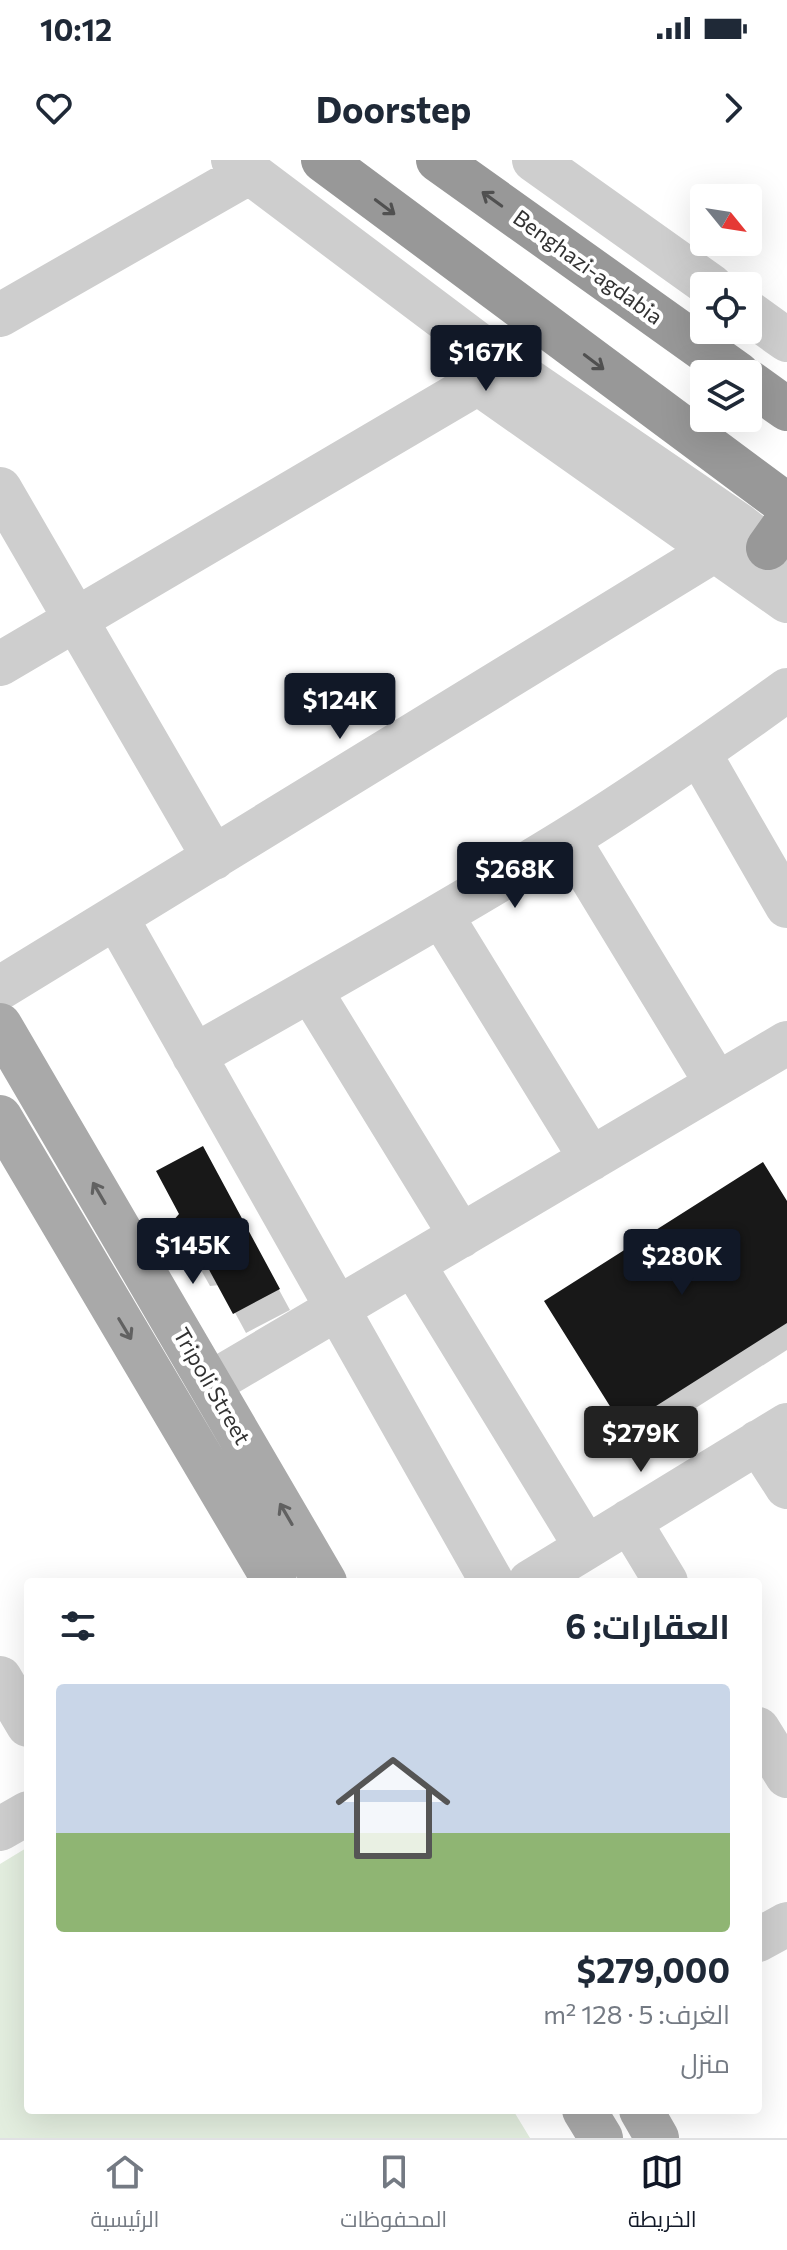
<!DOCTYPE html>
<html lang="ar">
<meta charset="utf-8">
<style>
:root{--surface:#fff;--page:#f2f2f3;--text:#1f2937;--muted:#747a83;--line:#e0e1e3;--accent:#111827}
body{margin:0;font-family:Commissioner,Cairo,sans-serif;background:var(--page);color:var(--text);direction:rtl;height:100vh;display:flex;flex-direction:column;font-size:30px;white-space:nowrap}
*{box-sizing:border-box;margin:0}
p{font-size:26px;color:var(--muted)}
.icon{flex:none;width:44px;height:44px;fill:none;stroke:currentColor;stroke-width:2;stroke-linecap:round;stroke-linejoin:round}
.map{position:relative;flex:1;overflow:hidden;direction:ltr}
.side{position:absolute;left:24px;top:1418px;width:738px;height:536px;display:flex;flex-direction:column;background:var(--surface);border-radius:8px;box-shadow:0 8px 32px #0002;direction:rtl}
.side>*{flex:none}
.needle{width:52px;rotate:120deg}
.controls{position:absolute;left:690px;top:24px;display:grid;gap:16px}
.controls a{display:grid;place-items:center;width:72px;height:72px;border-radius:8px;background:var(--surface);box-shadow:0 8px 32px #0002;font-size:40px}
.price{position:absolute;translate:-50% -68px;padding:0 18px;border-radius:8px;background:var(--accent);color:#fff;font-size:26px;line-height:52px;filter:drop-shadow(0 2px 4px #0008)}
.price::after{content:'';position:absolute;left:50%;top:48px;width:24px;height:18px;margin-left:-12px;background:inherit;clip-path:polygon(0 0,100% 0,50% 100%)}
.price.on{background:#222;color:#fff}
ul{padding:0;list-style:none}
li{display:grid;align-content:center;gap:16px;height:424px;padding:0 32px}
li+li{border-top:2px solid var(--line)}
li span{display:grid;place-items:center;height:248px;border-radius:8px;color:#555}
li>.icon{margin-inline-start:auto}
span .icon{width:144px;height:144px;fill:#fffc;stroke-width:1}
li b{font-size:34px}
h2{display:flex;justify-content:space-between;align-items:center;height:96px;padding:0 32px;font-size:34px}
.status{display:flex;justify-content:space-between;align-items:center;height:56px;padding:0 40px;background:var(--surface);direction:ltr}
.status svg{height:22px;fill:currentColor}
header{display:flex;justify-content:space-between;align-items:center;height:104px;padding:0 32px;background:var(--surface);font-size:36px;font-weight:700}
.menu{display:flex;justify-content:space-around;align-items:center;height:112px;border-top:2px solid var(--line);background:var(--surface);font-size:22px;color:var(--muted)}
.menu a{display:grid;justify-items:center;gap:4px}
.menu .on{color:var(--accent)}
.map>svg:first-child{display:block}
</style>
<div class="status"><b>10:12</b><svg viewBox="0 0 49 12"><path d="M0 12V9h3v3zM5 12V6h3v6zM10 12V3h3v9zM15 12V0h3v12zM26 1h20v11H26zM47 4h2v5h-2z"/></svg></div>
<header><svg class="icon" aria-label="forward" viewBox="0 0 24 24"><path d="M9 5l7 7-7 7"/></svg>Doorstep<svg class="icon" aria-label="heart" viewBox="0 0 24 24"><path d="M12 20l-8-8c-3-5 5-10 8-4 3-6 11-1 8 4z"/></svg></header>
<div class="map">
<svg width="787" height="1978" viewBox="0 0 787 1978">
<rect width="100%" height="100%" fill="#fff"/>
<path fill="#e3eedf" d="M28,1687V1950H513L530,1978H0V1704Z"/>
<path fill="#0003" d="M213,1008L290,1150L246,1173L220,1125L210,1126L174,1062Z
M787,1044V1190L636,1286L558,1162Z"/>
<path fill="#181818" d="M203,986L280,1129L233,1154L207,1106H196L172,1062L179,1054L156,1011Z
M763,1002L787,1041V1163L623,1267L544,1141Z"/>
<g fill="none" stroke-linecap="round" stroke-linejoin="round">
<path stroke="#cecece" stroke-width="44" d="M233,0L507,206L739,365L787,402
M534,0L711,126
M748,152L787,180
M0,155L250,12
M478,223L787,441
M0,329L214,698
M0,504L507,206
M699,593L787,746
M568,679L717,924
M441,755L591,999
M116,757L492,1422
M0,828L715,390
M310,830L461,1076
M194,896C319,825 444,755 566,680C642,633 715,582 787,530
M413,1104L586,1387
M211,1223L787,883
M758,1282L787,1327
M629,1361L666,1422
M530,1422L787,1265
M0,1518L28,1565
M758,1569L787,1616
M0,1669L28,1653
M758,1780L787,1764"/>
<path stroke="#a9a9a9" stroke-width="44" d="M0,865L325,1422
M0,957L275,1422
M584,1950L601,1978
M641,1950L657,1978"/>
<path stroke="#989898" stroke-width="44" d="M323,0L787,345
M438,0L738,214
M748,221L787,249
M768,388L787,361"/>
</g>
<defs><path id="oneway-shaft" d="M-6 0H5M1.5-3L5.5 0L1.5 3" fill="none" stroke-width="1.6" stroke-linecap="round" stroke-linejoin="round" transform="scale(2)"/></defs>
<g stroke="#505050">
<use href="#oneway-shaft" transform="translate(492 39) rotate(-144)"/>
<use href="#oneway-shaft" transform="translate(385 47) rotate(37)"/>
<use href="#oneway-shaft" transform="translate(594 202) rotate(37)"/>
</g>
<g stroke="#616161">
<use href="#oneway-shaft" transform="translate(99 1033) rotate(-120)"/>
<use href="#oneway-shaft" transform="translate(125 1169) rotate(59)"/>
<use href="#oneway-shaft" transform="translate(286 1354) rotate(-120)"/>
</g>
<g text-anchor="middle" stroke-width="8" stroke-linejoin="round" paint-order="stroke">
<g font-size="22" fill="#313131" stroke="#fff">
<text transform="translate(588 107) rotate(36)" y="8">Benghazi-agdabia</text>
<text transform="translate(212 1226) rotate(60)" y="8">Tripoli Street</text>
</g>
</g>
</svg>
<div class="controls">
<a><svg class="needle" viewBox="-14 -14 28 28"><path d="M0-13l5 13h-10z" fill="#e53935"/><path d="M0 13l5-13h-10z" fill="#747a83"/></svg></a>
<a><svg class="icon" aria-label="locate" viewBox="0 0 24 24"><circle cx="12" cy="12" r="6"/><path d="M12 2v4M12 18v4M2 12h4M18 12h4"/></svg></a>
<a><svg class="icon" aria-label="layers" viewBox="0 0 24 24"><path d="M12 4l9 5-9 5-9-5zM3 14l9 5 9-5"/></svg></a>
</div>
<b class="price" style="left:486px;top:233px">$167K</b>
<b class="price" style="left:340px;top:581px">$124K</b>
<b class="price" style="left:515px;top:750px">$268K</b>
<b class="price" style="left:193px;top:1126px">$145K</b>
<b class="price" style="left:682px;top:1137px">$280K</b>
<b class="price on" style="left:641px;top:1314px">$279K</b>
<section class="side">
<h2>العقارات: 6<svg class="icon" aria-label="filters" viewBox="0 0 24 24"><path d="M4 7h16M4 17h16"/><circle cx="9" cy="7" r="2"/><circle cx="15" cy="17" r="2"/></svg></h2>
<ul>
<li><span style="background:linear-gradient(#c9d6e8 60%,#8fb573 0)"><svg class="icon" aria-label="home" viewBox="0 0 24 24"><path d="M3 11l9-7 9 7M6 9v11h12V9"/></svg></span><div><b>$279,000</b><p>الغرف: 5 · 128 m²</p><p>منزل</p></div></li>
</ul>
</section>
</div>
<nav class="menu">
<a class="on"><svg class="icon" aria-label="map" viewBox="0 0 24 24"><path d="M3 6l6-2 6 2 6-2v14l-6 2-6-2-6 2zM9 4v14M15 6v14"/></svg>الخريطة</a>
<a><svg class="icon" aria-label="saved" viewBox="0 0 24 24"><path d="M7 4h10v16l-5-4-5 4z"/></svg>المحفوظات</a>
<a><svg class="icon" aria-label="home" viewBox="0 0 24 24"><path d="M3 11l9-7 9 7M6 9v11h12V9"/></svg>الرئيسية</a>
</nav>
